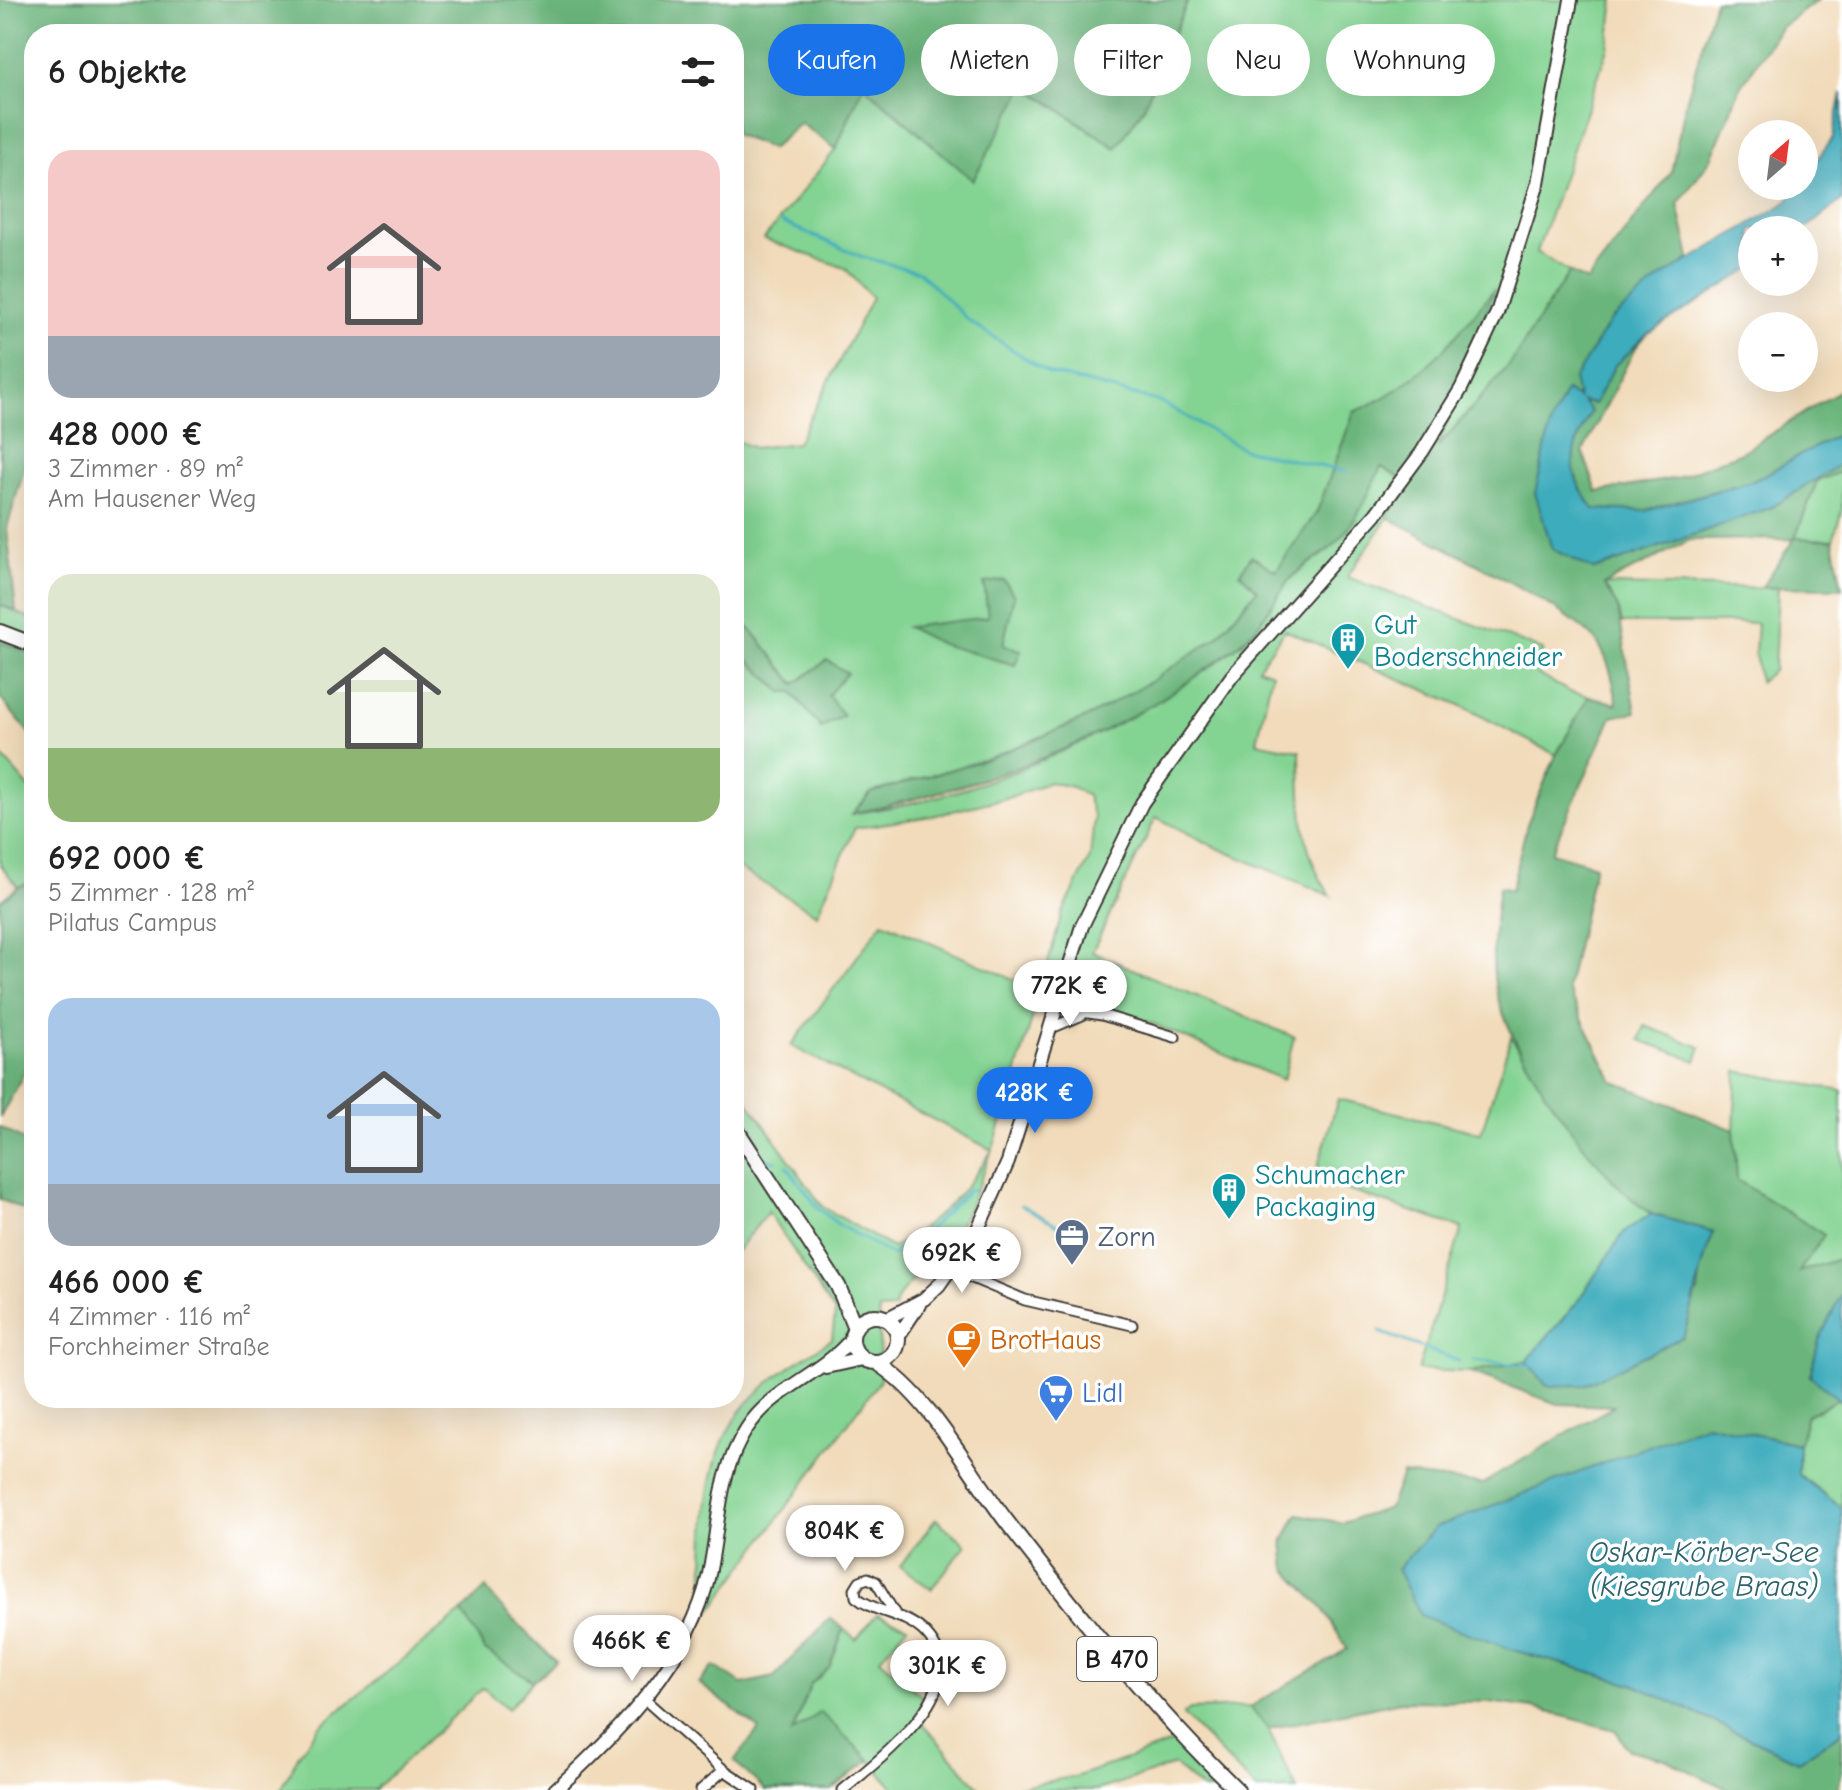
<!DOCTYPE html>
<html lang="de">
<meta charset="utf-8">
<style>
:root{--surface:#fff;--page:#f6f6f6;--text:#222;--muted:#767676;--accent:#1a73e8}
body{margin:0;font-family:"Comic Neue",sans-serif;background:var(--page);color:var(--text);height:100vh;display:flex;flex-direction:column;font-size:30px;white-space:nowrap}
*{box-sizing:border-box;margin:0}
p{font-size:26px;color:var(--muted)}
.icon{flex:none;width:44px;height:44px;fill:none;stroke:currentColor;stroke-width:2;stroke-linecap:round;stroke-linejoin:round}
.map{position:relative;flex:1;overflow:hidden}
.panel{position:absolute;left:24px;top:24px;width:720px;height:1384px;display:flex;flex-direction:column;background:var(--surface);border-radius:32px;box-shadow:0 8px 32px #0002}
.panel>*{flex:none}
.guide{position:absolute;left:768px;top:24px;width:760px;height:72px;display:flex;gap:16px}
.needle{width:52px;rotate:28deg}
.buttons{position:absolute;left:1738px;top:120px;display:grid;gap:16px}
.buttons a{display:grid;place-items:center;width:80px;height:80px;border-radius:50%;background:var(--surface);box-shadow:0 8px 32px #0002;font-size:40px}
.price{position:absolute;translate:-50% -68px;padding:0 18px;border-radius:28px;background:#fff;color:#222;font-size:26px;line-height:52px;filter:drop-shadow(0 2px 4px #0008)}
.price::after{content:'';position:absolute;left:50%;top:48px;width:24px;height:18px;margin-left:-12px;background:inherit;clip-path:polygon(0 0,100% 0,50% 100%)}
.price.current{background:var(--accent);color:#fff}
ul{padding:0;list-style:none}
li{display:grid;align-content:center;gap:16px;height:424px;padding:0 24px}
li span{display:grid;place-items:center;height:248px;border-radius:24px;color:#555}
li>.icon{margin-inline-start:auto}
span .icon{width:144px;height:144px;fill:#fffc;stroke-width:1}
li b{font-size:34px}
h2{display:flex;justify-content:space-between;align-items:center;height:96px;padding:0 24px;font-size:34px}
.chip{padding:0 28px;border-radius:36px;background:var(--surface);box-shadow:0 8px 32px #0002;font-size:28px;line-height:72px}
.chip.current{background:var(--accent);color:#fff}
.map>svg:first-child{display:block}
</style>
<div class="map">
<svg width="1842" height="1790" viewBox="0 0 1842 1790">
<rect width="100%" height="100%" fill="#fff"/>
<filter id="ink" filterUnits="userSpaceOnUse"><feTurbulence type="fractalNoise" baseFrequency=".0125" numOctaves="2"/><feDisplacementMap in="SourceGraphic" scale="16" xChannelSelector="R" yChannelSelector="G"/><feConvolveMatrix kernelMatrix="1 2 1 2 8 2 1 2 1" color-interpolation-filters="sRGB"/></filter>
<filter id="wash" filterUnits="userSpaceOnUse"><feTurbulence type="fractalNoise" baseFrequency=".006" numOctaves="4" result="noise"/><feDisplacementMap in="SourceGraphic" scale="32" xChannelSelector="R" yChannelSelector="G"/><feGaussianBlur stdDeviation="1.8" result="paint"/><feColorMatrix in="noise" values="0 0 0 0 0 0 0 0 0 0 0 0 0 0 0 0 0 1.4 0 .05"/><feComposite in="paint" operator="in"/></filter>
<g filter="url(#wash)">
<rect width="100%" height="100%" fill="#f1dbba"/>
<path fill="#83d392" stroke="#507857" stroke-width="2" d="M1188,0H1614L1608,48L1537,252L1569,272L1511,363L1436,449L1492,292L1447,350L1385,400L1354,412L1317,512L1276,572L1252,556L1257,590L1218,636L1155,679L1086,718L990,758L871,793L853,813C980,800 1146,722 1244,641C1263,624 1274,596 1291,578C1304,565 1322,557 1335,544C1357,523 1368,494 1381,467L1412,483L1347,577L1543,650L1537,674L1570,692L1589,696L1556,755L1460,705L1285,630L1258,668L1272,673L1257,742L1300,751C1301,804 1299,851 1331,896L1215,847L1156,817L1092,952L1294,1037L1283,1080L1151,1023L1040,992C1014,1077 995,1167 948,1245C935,1268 899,1283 894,1309L879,1310L880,1380L703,1621C706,1553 697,1469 740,1412C764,1381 800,1360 832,1339L835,1313L768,1212L734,1254V1082L823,1207L893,1248C934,1223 968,1191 992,1150L791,1046L883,922L1040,991L1062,914L1090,858L1094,818L1087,796L1072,787L1049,782L1014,796L932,816L855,828L817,914L734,866V687L740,689L742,685L734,680V646L782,692L795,685L754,633L734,615V440L754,448L797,443L872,298L845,268L764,239L836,149L862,85L1025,86L1116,148L1144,107Z
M1842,471V510L1833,540L1795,539L1817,481Z
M1603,585L1778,588L1774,670L1759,682L1755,652L1757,623H1622L1618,608Z
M0,605L34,620V654L0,642Z
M0,754L34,793V881L18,887L0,864Z
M1645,1026L1701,1047L1696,1061L1640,1040Z
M1511,1037L1556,1107L1614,1182L1651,1214L1625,1231L1575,1305L1526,1361L1471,1372L1418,1370L1462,1228L1314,1179L1338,1099L1481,1133Z
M1737,1071L1842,1091V1258L1798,1273L1824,1235L1737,1180L1734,1130Z
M1839,1399L1842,1402V1508L1798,1474L1799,1444L1807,1415Z
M936,1519L966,1545L931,1589L900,1566Z
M462,1612L486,1650L533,1681L508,1709L483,1688L374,1790H281L299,1754L320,1726Z
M877,1614L908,1626L880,1659L929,1703L916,1716L981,1790H895L870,1760L792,1734L811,1684L829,1668L844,1629L856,1639Z
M1250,1707L1268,1729L1297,1790H1257L1183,1715L1190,1709Z
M1175,1742L1224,1790H1203L1174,1765L1098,1790H1000L1078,1776Z"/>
<path fill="#6ab57c" stroke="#43684c" stroke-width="2" d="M0,0H1188L1144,107L1116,148L1025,86L973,180L863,85L836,149L800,123L771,149L734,134V34H34V434L7,528L16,611L0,605Z
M1715,0H1818L1780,28L1740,88L1711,159L1678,204L1690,258L1610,321L1579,399L1566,392L1551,423L1594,570L1772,507L1842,463V471L1817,481L1795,538L1833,540L1842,588L1762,587L1794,539L1690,540L1604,585L1618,608L1636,712L1612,717L1551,852L1595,865L1567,988L1613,1081L1734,1130L1737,1180L1824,1235L1799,1272L1842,1258V1293L1819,1340L1810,1376L1839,1399L1807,1415L1799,1444L1706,1424L1513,1650L1633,1684L1798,1761L1842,1732V1770L1838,1790H1729L1665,1759L1629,1750L1615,1730L1533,1708L1489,1702L1401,1701L1268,1729L1250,1707L1347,1649L1323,1609L1286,1569L1283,1542L1298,1514L1342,1523L1389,1508L1402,1474L1482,1484L1613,1406L1557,1404L1471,1372L1526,1361L1547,1386L1698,1293L1702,1259L1714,1232C1695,1227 1667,1223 1650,1213C1598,1179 1504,1046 1495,984C1490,952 1495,919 1499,887L1511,890L1527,824L1556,755L1589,696L1617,704C1614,684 1610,663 1599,645C1580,612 1428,540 1387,517L1411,483L1381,467C1368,494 1357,523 1334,545C1321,557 1303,565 1291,578C1274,597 1263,625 1243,641C1125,738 999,781 852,814L871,793L990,758L1086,718L1155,679L1218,636L1257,590L1240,573L1251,556L1276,571L1317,512L1354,412C1417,386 1453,342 1494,289L1438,447L1511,363L1569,272L1587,281L1671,172L1685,106Z
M1647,334L1634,350L1583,452L1597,492L1677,478L1742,452L1842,389V438L1839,434L1755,480L1645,511L1594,509C1565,469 1569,455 1590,411L1580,400L1594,404L1615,365Z
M1004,580L1014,596L1003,645L1021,650L1015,665L941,644L907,627L988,617L984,583Z
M734,615L754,633L795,684L827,660L847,673L828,695L843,716L821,728L792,692H782L734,646Z
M0,642L34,654V739L0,698Z
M34,881V1054L0,1118V901L18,887Z
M0,1127L34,1146V1215L0,1199Z
M486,1588C505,1616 532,1636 556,1662L533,1681L485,1650L462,1612Z
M830,1618L844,1629L829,1668L811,1684L792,1733L820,1712L870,1760L831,1790H765L734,1761L759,1729L699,1683L714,1666L742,1684L774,1677Z"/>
<path fill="#3eacbc" stroke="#2d646c" stroke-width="2" d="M1842,93V200L1804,230H1752V268L1647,334L1615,365L1594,404L1582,401L1591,411C1569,454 1565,470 1594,509L1645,511L1755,480L1839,434L1842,463L1772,507L1594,570L1552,549L1535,493L1551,423L1566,391L1578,398L1574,379L1610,321L1663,276L1787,202L1799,186H1804V178L1833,137Z
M1651,1214L1714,1232C1699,1266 1696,1302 1683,1337L1584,1385L1547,1386L1526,1361L1575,1305L1625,1231Z
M1842,1293V1402L1810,1376L1819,1340Z
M1706,1424L1799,1444L1798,1474L1842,1508V1732L1798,1761L1633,1684L1513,1650L1421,1616L1397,1569L1436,1527Z"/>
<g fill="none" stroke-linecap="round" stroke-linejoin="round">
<path stroke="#3eacbc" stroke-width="3" d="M782,222L860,256L919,272L969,321L1048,373L1161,402L1243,449L1346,472
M734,1153L746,1155
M761,1158L776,1161
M787,1166L819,1209L839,1225L892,1255L928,1230L969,1190H974
M1021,1205L1065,1229
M1380,1332L1459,1361
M1473,1360L1530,1366"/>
</g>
</g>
<g filter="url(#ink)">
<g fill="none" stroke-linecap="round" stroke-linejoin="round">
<g stroke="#3c3934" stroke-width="13">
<path id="street" d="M1058,994L1099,1013
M1057,999L1069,1010L1102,1015L1175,1037
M1049,1029L1082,1015
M953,1270L1025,1300L1132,1325
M643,1698L724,1770L754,1790
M701,1790L724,1770
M843,1790C882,1757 981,1684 922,1630C903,1613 875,1613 856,1597L855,1589L860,1581L868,1578L876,1582L895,1614"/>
</g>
<g stroke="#3c3934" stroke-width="16">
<path id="secondary" d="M886,1319L924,1299L939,1285L977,1231L1008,1162L1082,926L1142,803L1232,676L1376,514L1422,452L1461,389L1497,313L1538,183L1571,0
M899,1335L919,1305
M826,1367L862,1359
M555,1790C618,1733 690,1661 709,1574C720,1523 717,1474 747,1428C773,1388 822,1375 852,1338"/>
</g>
<g stroke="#3c3934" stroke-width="18">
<path id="primary" d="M0,632L34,645
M734,1126L838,1286L855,1328
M852 1339a23 23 0 1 1 46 0a23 23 0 1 1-46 0Z
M877,1363C931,1397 968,1471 1007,1522C1079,1615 1152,1708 1237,1790"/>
</g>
<use href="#street" stroke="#fff" stroke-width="9"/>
<use href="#secondary" stroke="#fff" stroke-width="12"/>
<use href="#primary" stroke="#fff" stroke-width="14"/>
</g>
</g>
<defs>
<g id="building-pin" transform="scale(1.8)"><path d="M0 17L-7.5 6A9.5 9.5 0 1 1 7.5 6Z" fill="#0f9aa8" stroke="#fff"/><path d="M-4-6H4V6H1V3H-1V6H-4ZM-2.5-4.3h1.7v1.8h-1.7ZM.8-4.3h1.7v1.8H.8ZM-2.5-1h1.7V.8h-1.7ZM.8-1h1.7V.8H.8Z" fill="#fff"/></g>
<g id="office-pin" transform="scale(1.8)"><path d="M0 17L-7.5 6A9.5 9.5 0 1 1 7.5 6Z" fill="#5c6f8a" stroke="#fff"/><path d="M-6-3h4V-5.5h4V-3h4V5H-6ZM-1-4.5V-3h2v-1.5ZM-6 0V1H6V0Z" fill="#fff"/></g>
<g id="cafe-pin" transform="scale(1.8)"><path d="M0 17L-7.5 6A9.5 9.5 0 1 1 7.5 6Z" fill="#e8710a" stroke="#fff"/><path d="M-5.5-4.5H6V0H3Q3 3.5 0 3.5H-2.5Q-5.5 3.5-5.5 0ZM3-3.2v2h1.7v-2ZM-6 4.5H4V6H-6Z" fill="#fff"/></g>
<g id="supermarket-pin" transform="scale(1.8)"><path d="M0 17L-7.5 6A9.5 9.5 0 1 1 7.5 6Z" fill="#3f7fe0" stroke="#fff"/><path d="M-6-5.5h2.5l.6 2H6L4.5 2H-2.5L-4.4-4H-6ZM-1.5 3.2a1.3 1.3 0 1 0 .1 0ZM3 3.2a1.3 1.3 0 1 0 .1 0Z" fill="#fff"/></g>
</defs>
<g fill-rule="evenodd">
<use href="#building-pin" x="1348" y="640"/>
<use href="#building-pin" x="1229" y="1190"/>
<use href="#office-pin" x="1072" y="1236"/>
<use href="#cafe-pin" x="964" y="1339"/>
<use href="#supermarket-pin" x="1056" y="1392"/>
</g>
<g text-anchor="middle" stroke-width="7" stroke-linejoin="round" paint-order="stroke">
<rect fill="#fff" stroke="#606060" stroke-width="2" x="1077" y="1637" width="80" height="44" rx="6"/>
<g font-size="26" font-weight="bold" fill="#1c1c1c">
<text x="1117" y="1668">B 470</text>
</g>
<g font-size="28" fill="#0d838f" stroke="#fff" text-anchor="start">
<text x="1374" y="634">Gut<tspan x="1374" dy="32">Boderschneider</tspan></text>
<text x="1255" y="1184">Schumacher<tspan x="1255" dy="32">Packaging</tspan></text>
</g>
<g font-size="28" fill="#4e5e75" stroke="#fff" text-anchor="start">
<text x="1098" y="1246">Zorn</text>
</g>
<g font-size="28" fill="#c56008" stroke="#fff" text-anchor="start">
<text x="990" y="1349">BrotHaus</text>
</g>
<g font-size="28" fill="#366cbe" stroke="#fff" text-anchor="start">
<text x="1082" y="1402">Lidl</text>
</g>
<g font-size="30" font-style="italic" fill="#2d646c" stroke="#fff">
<text x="1704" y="1562">Oskar-Körber-See<tspan x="1704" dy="34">(Kiesgrube Braas)</tspan></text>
</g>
</g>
</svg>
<div class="buttons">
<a><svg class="needle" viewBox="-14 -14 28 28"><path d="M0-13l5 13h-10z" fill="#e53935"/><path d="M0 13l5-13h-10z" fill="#767676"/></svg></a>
<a>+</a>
<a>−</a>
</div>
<b class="price" style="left:1070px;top:1028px">772K €</b>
<b class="price current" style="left:1035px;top:1135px">428K €</b>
<b class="price" style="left:962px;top:1295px">692K €</b>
<b class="price" style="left:845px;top:1573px">804K €</b>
<b class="price" style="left:632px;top:1683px">466K €</b>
<b class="price" style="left:948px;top:1708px">301K €</b>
<div class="guide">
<a class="chip current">Kaufen</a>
<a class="chip">Mieten</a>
<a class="chip">Filter</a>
<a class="chip">Neu</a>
<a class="chip">Wohnung</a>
</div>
<section class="panel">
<h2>6 Objekte<svg class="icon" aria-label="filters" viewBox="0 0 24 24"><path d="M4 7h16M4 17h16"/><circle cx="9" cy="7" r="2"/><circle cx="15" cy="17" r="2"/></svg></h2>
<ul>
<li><span style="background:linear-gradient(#f6c9c9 75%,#9aa5b1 0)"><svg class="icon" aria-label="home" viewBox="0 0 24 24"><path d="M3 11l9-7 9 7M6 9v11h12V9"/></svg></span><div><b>428 000 €</b><p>3 Zimmer · 89 m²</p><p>Am Hausener Weg</p></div></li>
<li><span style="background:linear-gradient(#dfe7d0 70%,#8fb573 0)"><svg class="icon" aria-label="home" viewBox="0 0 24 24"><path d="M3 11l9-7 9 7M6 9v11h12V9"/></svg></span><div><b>692 000 €</b><p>5 Zimmer · 128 m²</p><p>Pilatus Campus</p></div></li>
<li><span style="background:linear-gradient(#a9c7e8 75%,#9aa5b1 0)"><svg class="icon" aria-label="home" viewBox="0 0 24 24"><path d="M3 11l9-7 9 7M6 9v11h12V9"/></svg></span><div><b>466 000 €</b><p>4 Zimmer · 116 m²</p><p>Forchheimer Straße</p></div></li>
</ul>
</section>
</div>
